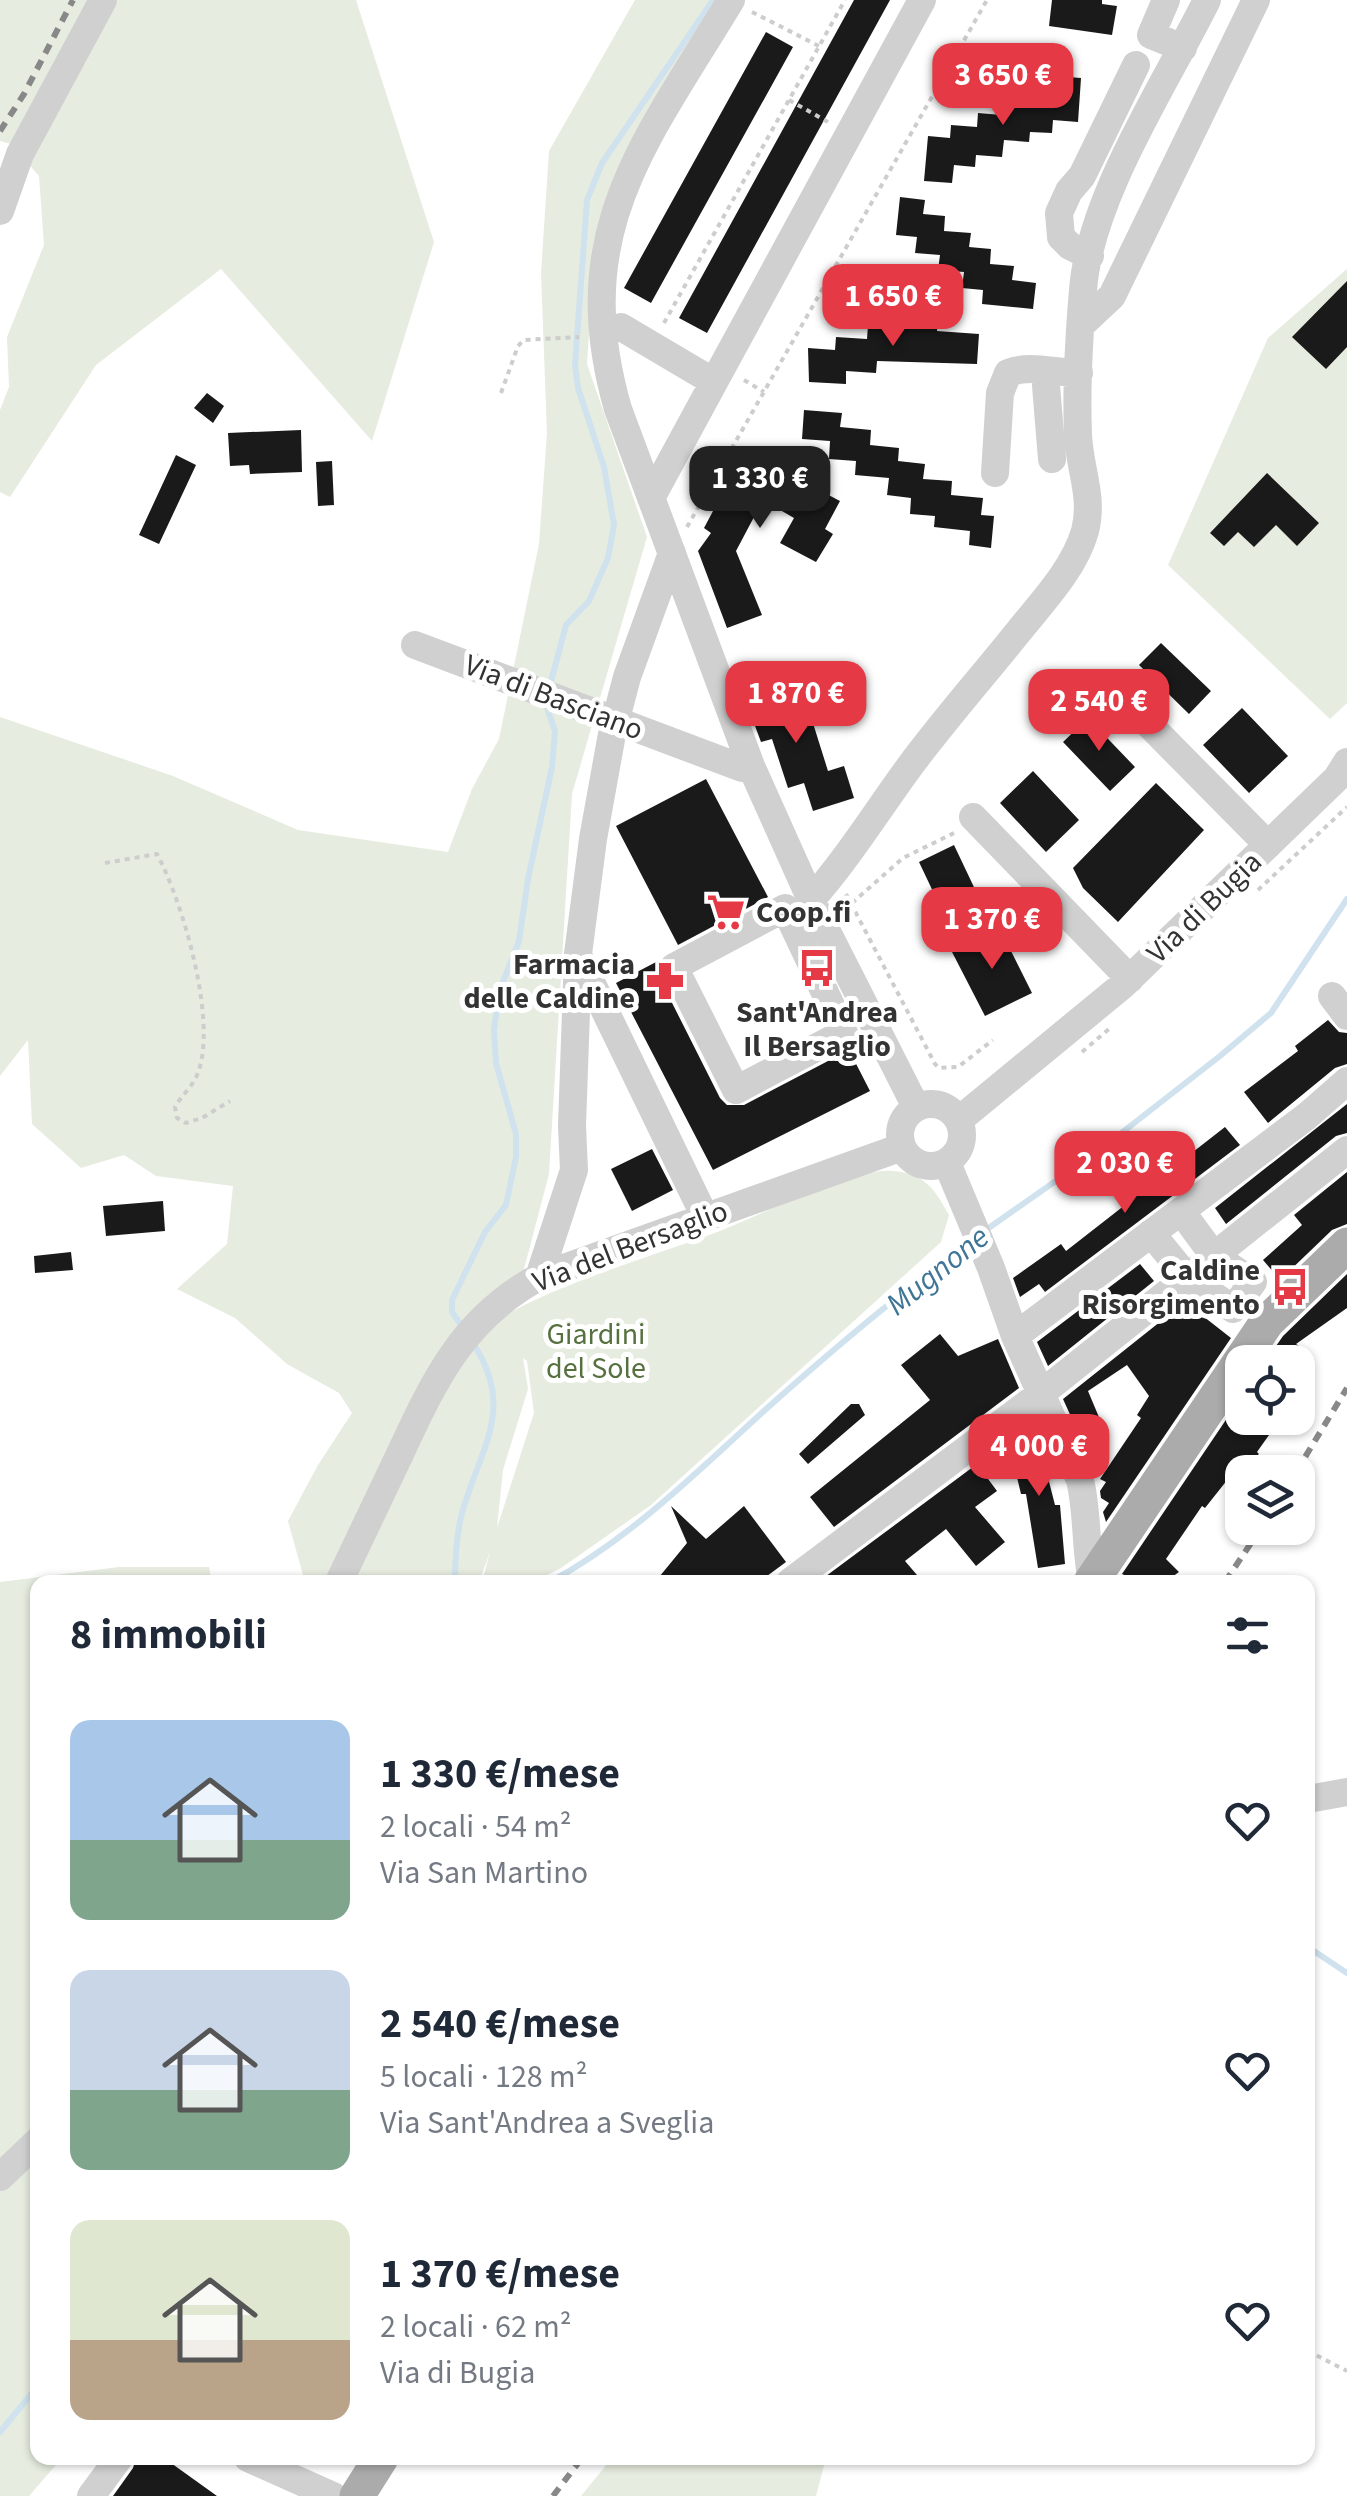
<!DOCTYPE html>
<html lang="it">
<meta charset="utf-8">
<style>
:root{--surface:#fff;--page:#f2f2f3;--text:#1f2937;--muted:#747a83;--accent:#e63946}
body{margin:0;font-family:"Source Sans 3",sans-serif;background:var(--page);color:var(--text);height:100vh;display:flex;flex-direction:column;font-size:38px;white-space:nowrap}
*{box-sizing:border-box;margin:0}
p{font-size:32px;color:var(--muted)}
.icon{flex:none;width:55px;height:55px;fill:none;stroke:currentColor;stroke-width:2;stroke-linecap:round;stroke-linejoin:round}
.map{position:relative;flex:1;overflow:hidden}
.details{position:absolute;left:30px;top:1575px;width:1285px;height:890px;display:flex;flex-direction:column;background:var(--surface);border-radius:20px;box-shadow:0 2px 8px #0004}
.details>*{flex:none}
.controls{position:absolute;left:1225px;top:1345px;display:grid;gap:20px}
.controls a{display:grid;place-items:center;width:90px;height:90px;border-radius:20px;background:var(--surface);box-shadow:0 2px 8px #0004;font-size:50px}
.price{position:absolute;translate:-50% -85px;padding:0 22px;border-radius:20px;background:var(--accent);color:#fff;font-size:32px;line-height:65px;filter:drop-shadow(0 2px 5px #0008)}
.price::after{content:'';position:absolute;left:50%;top:60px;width:30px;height:22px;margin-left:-15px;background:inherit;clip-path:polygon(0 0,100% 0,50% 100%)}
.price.on{background:#222;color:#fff}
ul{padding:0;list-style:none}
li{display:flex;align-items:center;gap:30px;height:250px;padding:0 40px}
li span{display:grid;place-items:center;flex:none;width:280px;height:200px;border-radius:20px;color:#555}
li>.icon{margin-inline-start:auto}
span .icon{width:120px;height:120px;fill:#fffc;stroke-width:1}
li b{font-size:42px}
h2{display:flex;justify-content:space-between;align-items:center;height:120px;padding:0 40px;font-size:42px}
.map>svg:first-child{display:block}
</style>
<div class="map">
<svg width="1347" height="2496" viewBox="0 0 1347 2496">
<rect width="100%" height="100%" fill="#fff"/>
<path fill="#e6ecdf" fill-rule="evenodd" d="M0,0H356L434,242L372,441L221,269L96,365L10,497L0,492V410L9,387L7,337L44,245L39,176L11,144L0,141Z
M635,0H721L623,158L594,257L587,364L647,537L572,794L549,1174L513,1311C577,1277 651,1257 720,1231C764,1214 850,1168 893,1171C925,1173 935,1190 949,1215L941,1242L651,1505L561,1568L533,1582H482L490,1552L479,1582H305L288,1521L318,1465L352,1413L339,1393L287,1364L235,1318L177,1289L227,1244L233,1186L156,1176L124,1155L81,1168L32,1124L28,1040L0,1076V717L173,776L298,830L448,852L472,789L499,739L539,544L547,433L541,273L549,151ZM523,1358L527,1361L534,1413L497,1528L503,1470L528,1389Z
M1347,269V703L1330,719L1168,565L1268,338Z
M119,1567H209L212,1582H38V2458H62L29,2496H0V1582Z
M612,2458H826L816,2496H581Z"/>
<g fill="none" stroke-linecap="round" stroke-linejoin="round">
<path stroke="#cfe2ee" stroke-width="6" d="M549,689L566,625L589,601L608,558L614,525L604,467L578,388L575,365L587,200L602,163L713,0
M983,1232L1097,1152L1220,1056L1271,1013L1347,899
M463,1328L452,1312V1300L485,1232L506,1205L516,1157V1134L496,1063L494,1030L499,992L519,941L528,879L552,767L555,731L548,711V701
M455,1582C455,1558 456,1536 462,1513C480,1448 517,1408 472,1342
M550,1582C631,1538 697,1472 765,1410C831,1351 901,1291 973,1240
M1308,1947L1347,1973
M0,2432L38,2386"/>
</g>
<path fill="#1a1a1a" d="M854,0H890L707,333L679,318Z
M1052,0H1102V4L1117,6L1112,35L1049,26Z
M766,32L793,47L651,303L624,288Z
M1054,76L1081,78L1078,122L1053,120L1052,133L1030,132L1029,142L1004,140L1002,157L976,155L975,167L954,165L952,183L924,181L928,136L950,138L951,125L977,127L978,113L1002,115L1003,100L1025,102L1027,86L1053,88Z
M900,197L925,200L923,214L945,216L944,231L971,233L969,247L991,249L990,264L1014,266L1012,280L1036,283L1033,309L982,304L983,290L962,288L964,272L938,270L940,255L915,253L917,237L896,235Z
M1347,281V347L1326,369L1292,337Z
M899,313L938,316L937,331L979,334L977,364L877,361L876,373L846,371V384L809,382L808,348L835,350L836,337L867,339L868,325L898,327Z
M207,393L224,406L213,423L194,408Z
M804,410L842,413L840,427L871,430L870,445L899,448L898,461L925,464L923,479L952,481L951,495L983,498L981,515L994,516L991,548L969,545L970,531L934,527L935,516L910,514L911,498L887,495L889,478L855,475L856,461L829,459L830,441L802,439Z
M301,430L302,472L250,474L249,465L230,466L228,433Z
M176,455L196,465L159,544L139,535Z
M752,455L840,501L825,529L833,534L816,562L780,543L794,518L763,500L736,551L762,615L727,628L698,551L711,533L704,528L730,479L736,484Z
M332,461L334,505L318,506L316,462Z
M1267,473L1319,523L1297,546L1276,525L1254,547L1238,532L1224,546L1210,533Z
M1161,643L1211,691L1189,714L1139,665Z
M778,676L794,726L812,720L828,771L844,766L854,798L813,811L804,783L788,788L772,739L761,742L741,688Z
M1242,708L1288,756L1249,793L1203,745Z
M1088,718L1135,767L1110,791L1063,742Z
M1033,771L1079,820L1046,852L1000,803Z
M706,779L768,897L678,945L616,826Z
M1156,783L1204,830L1118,922L1083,888L1073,868Z
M954,845L982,904L947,921L919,862Z
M1000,929L1032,993L985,1016L952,952Z
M658,961V975L720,1098L727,1105H744L849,1050L870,1091L713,1170L616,983Z
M1328,1020L1339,1032L1347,1033V1064L1335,1068L1268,1123L1244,1092L1298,1051L1295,1046Z
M1347,1104V1133L1336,1136L1226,1224L1215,1208Z
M1225,1127L1240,1145L1045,1292L1039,1284L1020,1297L1013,1278L1061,1244L1066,1251Z
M652,1149L673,1190L632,1211L611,1169Z
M1347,1172V1224L1332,1230L1280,1280L1263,1260L1302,1225L1294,1215Z
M163,1201L165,1231L106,1236L103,1206Z
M71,1252L73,1270L35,1273L34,1256Z
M1140,1264L1154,1281L1048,1366L1037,1342Z
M1347,1274V1308L1296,1344L1305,1350L1297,1362H1265L1283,1336Z
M1185,1302L1231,1338L1106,1522L1103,1512L1109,1503L1101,1498L1100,1491L1106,1482L1100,1479L1141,1418L1137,1415L1149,1396L1127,1365L1088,1391L1109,1441L1087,1452L1063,1399Z
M940,1334L958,1356L998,1339L1019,1388L834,1527L810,1497L930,1400L901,1365Z
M1242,1396V1418H1281L1257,1452L1259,1454L1228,1479L1205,1508L1202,1506L1166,1559L1179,1572L1165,1582H1139L1122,1574Z
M851,1404H859L865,1415L808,1464L799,1454Z
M1035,1427L1055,1505H1060L1065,1564L1038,1568L1026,1494H1021L1008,1440Z
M977,1464L997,1491L975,1507L1005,1542L976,1566L946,1529L905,1561L923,1582H818Z
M671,1506L706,1539L744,1506L786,1562L759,1582H655L687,1543Z
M136,2458H164L217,2496H113L133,2468Z"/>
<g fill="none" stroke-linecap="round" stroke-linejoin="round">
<path stroke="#cdcdcd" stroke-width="4" stroke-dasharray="5 5" stroke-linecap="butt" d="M752,12L819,46
M789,100L828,122
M664,323L845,0
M744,380L764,392
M501,393L518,346L524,340L579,337
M687,527L987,0
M105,863L157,854C182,900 219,1024 197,1075C193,1086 181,1096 175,1107L177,1118L186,1123L202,1118L230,1101
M1258,890L1347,807
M846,894L935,1064L939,1068L958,1067L993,1040
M852,903L903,858L954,833
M1082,1052L1109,1029
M1308,2351L1347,2371
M601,2458H602"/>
<path stroke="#d0d0d0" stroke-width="28" d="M731,0C644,144 567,232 618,409L751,766L811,900L916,1107
M1166,0L1151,35L1183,48
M0,211L20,154L103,0
M1090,256L1070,246L1061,237L1059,213L1069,191L1082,176L1136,65
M1081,325L1112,296L1256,0
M621,327L714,382L651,498
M1045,373L1052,459
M714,382L922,0
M995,473L1000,393L1008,373C1031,364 1054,373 1079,373
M415,645L742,768L751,766
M1112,687L1268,845
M973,817L1130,979
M811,900C848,858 877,811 910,766C944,720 983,676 1019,631C1043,601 1074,569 1085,531C1094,496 1079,468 1078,434C1076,387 1079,337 1083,290C1090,197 1165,85 1207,0
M785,908L844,1033L736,1090L674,967Z
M578,955L705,1217
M1332,996L1347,1016
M900 1135a31 31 0 1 1 62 0a31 31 0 1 1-62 0Z
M959,1120L1123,985L1337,778L1347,762
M947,1163L991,1268L1015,1336L1080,1480C1088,1513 1085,1548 1092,1581
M1151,1233L1187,1277L1233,1309L1253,1282L1214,1256L1181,1211
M539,1277L574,1170L572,1126L578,954L593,839L612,734L627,677L672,553
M1015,1336L1307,1116L1347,1081
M339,1582C359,1540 379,1498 399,1456C434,1381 462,1319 539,1277L902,1147
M790,1582L1043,1392L1347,1150
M1308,1799L1347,1792
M0,2177L38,2141
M248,2458L333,2496
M91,2496L119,2458"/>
<path stroke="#ababab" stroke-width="35" d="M1091,1582L1267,1322L1347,1245
M357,2496L381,2458"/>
<path stroke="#888" stroke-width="6" stroke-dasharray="10 8" stroke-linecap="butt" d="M0,131L24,94L73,0
M1296,1472L1347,1388
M1225,1582L1261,1528
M553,2496L582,2458"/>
</g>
<defs>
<g id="supermarket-bare" transform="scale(3)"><path d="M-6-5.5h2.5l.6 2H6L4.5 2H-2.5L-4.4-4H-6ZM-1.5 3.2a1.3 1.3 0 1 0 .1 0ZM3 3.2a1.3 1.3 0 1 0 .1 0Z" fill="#e63946" stroke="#fff" stroke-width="2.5" paint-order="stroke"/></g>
<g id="bus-bare" transform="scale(3)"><path d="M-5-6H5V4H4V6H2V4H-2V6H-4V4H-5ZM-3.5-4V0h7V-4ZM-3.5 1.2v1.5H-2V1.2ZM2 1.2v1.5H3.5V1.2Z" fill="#e63946" stroke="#fff" stroke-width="2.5" paint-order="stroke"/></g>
<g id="pharmacy-bare" transform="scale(3)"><path d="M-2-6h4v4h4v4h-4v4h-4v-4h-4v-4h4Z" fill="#e63946" stroke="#fff" stroke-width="2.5" paint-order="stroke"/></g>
</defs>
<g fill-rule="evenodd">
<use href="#supermarket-bare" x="726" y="912"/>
<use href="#bus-bare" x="817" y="968"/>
<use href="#pharmacy-bare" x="665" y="981"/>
<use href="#bus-bare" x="1290" y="1287"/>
</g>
<g text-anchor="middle" stroke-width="10" stroke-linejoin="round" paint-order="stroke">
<g font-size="30" fill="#333" stroke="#fff">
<text transform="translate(554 697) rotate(21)" y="10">Via di Basciano</text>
<text transform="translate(1204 907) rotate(-44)" y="10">Via di Bugia</text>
<text transform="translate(630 1246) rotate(-21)" y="10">Via del Bersaglio</text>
</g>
<g font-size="30" font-weight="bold" fill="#333" stroke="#fff" text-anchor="end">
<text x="756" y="922" text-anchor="start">Coop.fi</text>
<text x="635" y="974">Farmacia<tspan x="635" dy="34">delle Caldine</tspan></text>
<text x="817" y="1022" text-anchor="middle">Sant'Andrea<tspan x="817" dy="34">Il Bersaglio</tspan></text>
<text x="1260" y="1280">Caldine<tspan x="1260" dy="34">Risorgimento</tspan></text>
</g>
<g font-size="30" fill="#56703f" stroke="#fff">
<text x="596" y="1344">Giardini<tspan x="596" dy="34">del Sole</tspan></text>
</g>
<g font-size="32" font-style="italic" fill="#3f7597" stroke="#fff">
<text transform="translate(937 1270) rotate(-39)" y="11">Mugnone</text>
</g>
</g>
</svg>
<div class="controls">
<a><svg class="icon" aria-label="locate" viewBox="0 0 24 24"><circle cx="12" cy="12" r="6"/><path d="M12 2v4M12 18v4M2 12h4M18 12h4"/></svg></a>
<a><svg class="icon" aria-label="layers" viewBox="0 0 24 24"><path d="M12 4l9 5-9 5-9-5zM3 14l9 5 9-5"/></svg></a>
</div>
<b class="price" style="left:1003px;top:128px">3 650 €</b>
<b class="price" style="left:893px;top:349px">1 650 €</b>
<b class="price on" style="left:760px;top:531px">1 330 €</b>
<b class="price" style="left:796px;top:746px">1 870 €</b>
<b class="price" style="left:1099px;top:754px">2 540 €</b>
<b class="price" style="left:992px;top:972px">1 370 €</b>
<b class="price" style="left:1125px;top:1216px">2 030 €</b>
<b class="price" style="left:1039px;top:1499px">4 000 €</b>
<section class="details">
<h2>8 immobili<svg class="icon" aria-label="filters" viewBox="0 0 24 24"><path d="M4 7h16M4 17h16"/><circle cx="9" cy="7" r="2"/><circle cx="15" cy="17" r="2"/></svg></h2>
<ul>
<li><span style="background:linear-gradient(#a9c7e8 60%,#7fa58c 0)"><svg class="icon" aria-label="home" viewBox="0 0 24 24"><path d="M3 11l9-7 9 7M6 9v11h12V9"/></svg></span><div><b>1 330 €/mese</b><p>2 locali · 54 m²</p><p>Via San Martino</p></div><svg class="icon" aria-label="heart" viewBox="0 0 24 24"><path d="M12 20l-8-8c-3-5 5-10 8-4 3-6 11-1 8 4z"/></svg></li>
<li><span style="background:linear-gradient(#c9d6e8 60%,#7fa58c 0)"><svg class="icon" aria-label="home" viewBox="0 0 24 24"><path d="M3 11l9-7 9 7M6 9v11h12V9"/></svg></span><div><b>2 540 €/mese</b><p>5 locali · 128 m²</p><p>Via Sant'Andrea a Sveglia</p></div><svg class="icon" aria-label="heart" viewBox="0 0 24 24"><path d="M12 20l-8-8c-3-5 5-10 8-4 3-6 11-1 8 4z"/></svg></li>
<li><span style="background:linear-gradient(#dfe7d0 60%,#b9a48a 0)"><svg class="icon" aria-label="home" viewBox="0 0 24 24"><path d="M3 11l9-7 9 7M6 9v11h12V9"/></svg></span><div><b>1 370 €/mese</b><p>2 locali · 62 m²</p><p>Via di Bugia</p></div><svg class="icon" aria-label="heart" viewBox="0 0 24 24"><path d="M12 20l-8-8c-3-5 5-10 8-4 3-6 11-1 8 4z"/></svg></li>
</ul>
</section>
</div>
